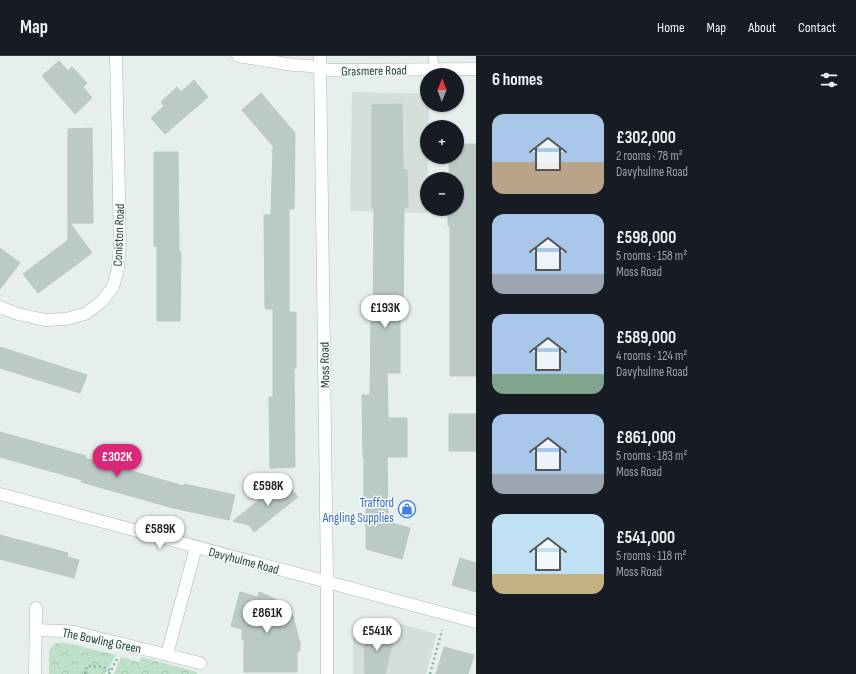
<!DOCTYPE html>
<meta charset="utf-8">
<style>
:root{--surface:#171b24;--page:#20242c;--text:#f1f3f6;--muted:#9ea1a6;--line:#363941;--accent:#db2777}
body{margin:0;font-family:"Sofia Sans Condensed",sans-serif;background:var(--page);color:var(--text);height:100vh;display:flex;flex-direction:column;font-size:15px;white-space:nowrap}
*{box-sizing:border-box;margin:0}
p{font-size:13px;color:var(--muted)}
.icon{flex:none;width:22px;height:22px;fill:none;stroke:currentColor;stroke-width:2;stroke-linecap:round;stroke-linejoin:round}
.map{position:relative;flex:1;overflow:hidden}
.drawer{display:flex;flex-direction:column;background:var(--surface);width:380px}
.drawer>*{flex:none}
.needle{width:26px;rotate:1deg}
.fabs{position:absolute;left:420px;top:12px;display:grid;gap:8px}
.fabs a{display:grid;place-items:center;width:44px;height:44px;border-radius:50%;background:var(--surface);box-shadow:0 1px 3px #0004;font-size:20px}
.price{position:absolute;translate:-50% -34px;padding:0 9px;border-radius:14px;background:#fff;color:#222;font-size:13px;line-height:26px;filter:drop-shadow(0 1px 2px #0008)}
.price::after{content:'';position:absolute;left:50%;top:24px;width:12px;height:9px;margin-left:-6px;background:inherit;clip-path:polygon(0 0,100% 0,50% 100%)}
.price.active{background:var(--accent);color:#fff}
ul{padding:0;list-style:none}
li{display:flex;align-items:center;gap:12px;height:100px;padding:0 16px}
li span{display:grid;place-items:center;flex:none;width:112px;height:80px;border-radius:12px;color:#555}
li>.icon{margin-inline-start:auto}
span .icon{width:48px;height:48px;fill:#fffc;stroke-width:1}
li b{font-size:17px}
h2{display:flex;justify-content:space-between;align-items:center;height:48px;padding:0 16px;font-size:17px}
header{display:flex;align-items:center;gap:24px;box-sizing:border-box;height:56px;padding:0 20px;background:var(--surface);border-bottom:1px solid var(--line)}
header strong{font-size:19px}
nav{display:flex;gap:22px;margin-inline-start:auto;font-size:14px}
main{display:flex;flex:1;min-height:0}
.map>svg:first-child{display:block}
</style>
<header>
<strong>Map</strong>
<nav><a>Home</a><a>Map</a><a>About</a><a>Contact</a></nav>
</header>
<main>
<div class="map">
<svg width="476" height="618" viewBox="0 0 476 618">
<defs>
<pattern id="park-crowns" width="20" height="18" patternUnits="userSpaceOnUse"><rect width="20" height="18" fill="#bfe0c8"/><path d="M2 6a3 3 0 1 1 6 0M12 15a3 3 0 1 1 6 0" fill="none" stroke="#a4c1ad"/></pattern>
</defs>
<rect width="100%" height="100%" fill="#e6efeb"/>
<path fill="#d4dfda" d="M352,36L427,38V49H429V71H427V101H428L427,157L350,155Z
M374,563L385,564L437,578L426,618H353V582L355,574L360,568L367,565Z"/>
<path fill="url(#park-crowns)" d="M56,587H66L116,599L105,618H49V594Z
M121,601L140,606L141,601L197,616V618H114Z"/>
<path fill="#bbcac4" stroke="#b8c9c2" d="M59,5L68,15L72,11L87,27L83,31L92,42L75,58L42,20Z
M194,24L208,41L165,78L151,62L164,50L161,46L177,31L181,36Z
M261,37L295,77L294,153H289V256H296V312H294L295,411L270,412L269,341H273V253H265L264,159H271L273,90L242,54Z
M402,48L403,114H407L408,151H404L403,261H400V317H387L388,362H407V401H387L388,466L410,472L402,503L366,493V446H364V402H363L362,339H370L371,266H373L374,151L372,152V49Z
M92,72L93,167H70L92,197L38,237L23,218L68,184V73Z
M457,88H476V320H450V170H448V153H457V123H449V101H457Z
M154,96H178L179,196H181L180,265H157V190H154Z
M0,192L20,207L0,233Z
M0,291L87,319L80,337L0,312Z
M449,358H476V395H449Z
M0,376L86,400L85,402L184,430V428L235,439L229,464L173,452L81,426L82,424L0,401Z
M284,424L298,441L254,476L249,469L233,465Z
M0,479L68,497L67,501L79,504L74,522L0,503Z
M460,502L476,507V536L452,529Z
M240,536L258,541L259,536L267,539L282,547L293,560L300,587V595L297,596V616H244V584H242V573L231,570Z
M364,572L394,581L385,618H365Z
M444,591L474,599L468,618H436Z"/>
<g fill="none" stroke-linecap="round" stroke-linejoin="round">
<g stroke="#a8b8b2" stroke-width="10">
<path id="service" d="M433,0L434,13"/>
</g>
<g stroke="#a8b8b2" stroke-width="13">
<path id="minor" d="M238,0L293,9L311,10L329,14L476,13
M320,0L327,525
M0,251L18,258L45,264L66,263L85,258L101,246L113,231L118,212L120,187L116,0
M36,574L64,575L74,576L200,607
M167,598L196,491
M35,618L36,552"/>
</g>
<g stroke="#a8b8b2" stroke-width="13">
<path id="tertiary" d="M0,438L476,566
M327,525V618"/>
</g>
<path stroke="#86b3a5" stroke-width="2.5" stroke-dasharray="2 3" stroke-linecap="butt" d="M85,618L87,610L103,611L111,615
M109,618L117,603
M430,618L442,574"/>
<use href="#service" stroke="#fff" stroke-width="9"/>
<use href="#minor" stroke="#fff" stroke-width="12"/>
<use href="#tertiary" stroke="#fff" stroke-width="12"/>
</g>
<defs>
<g id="shop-ring" transform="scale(0.9)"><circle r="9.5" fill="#f7fbf9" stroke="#3f7fe0" stroke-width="1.5"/><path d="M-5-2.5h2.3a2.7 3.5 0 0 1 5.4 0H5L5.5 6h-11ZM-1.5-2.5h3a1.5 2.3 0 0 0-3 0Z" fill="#3f7fe0"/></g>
</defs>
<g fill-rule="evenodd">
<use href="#shop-ring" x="407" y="453"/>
</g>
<g text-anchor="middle" stroke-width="3" stroke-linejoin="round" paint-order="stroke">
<g font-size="13" fill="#24423a" stroke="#f7fbf9">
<text transform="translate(374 14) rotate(-1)" y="5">Grasmere Road</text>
<text transform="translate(118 179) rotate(-88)" y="5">Coniston Road</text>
<text transform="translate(324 309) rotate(-91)" y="5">Moss Road</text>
<text transform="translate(244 504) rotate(15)" y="5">Davyhulme Road</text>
<text transform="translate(102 584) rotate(12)" y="5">The Bowling Green</text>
</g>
<g font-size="13" fill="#366cbe" stroke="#f7fbf9" text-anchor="end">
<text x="394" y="451">Trafford<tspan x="394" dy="15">Angling Supplies</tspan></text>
</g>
</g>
</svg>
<div class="fabs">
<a><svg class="needle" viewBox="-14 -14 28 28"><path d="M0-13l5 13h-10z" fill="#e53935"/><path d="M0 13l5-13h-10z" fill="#9ea1a6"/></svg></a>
<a>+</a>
<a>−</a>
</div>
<b class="price" style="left:385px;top:273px">£193K</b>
<b class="price active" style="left:117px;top:422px">£302K</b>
<b class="price" style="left:268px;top:451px">£598K</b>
<b class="price" style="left:160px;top:494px">£589K</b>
<b class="price" style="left:267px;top:578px">£861K</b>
<b class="price" style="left:377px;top:596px">£541K</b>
</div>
<section class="drawer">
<h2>6 homes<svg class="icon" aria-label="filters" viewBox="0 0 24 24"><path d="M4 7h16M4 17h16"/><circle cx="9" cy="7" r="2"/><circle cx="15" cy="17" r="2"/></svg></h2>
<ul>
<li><span style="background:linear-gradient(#a9c7e8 60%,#b9a48a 0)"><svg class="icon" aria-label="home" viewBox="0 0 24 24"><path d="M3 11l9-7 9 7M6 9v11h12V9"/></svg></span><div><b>£302,000</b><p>2 rooms · 78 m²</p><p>Davyhulme Road</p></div></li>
<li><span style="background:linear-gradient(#a9c7e8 75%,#9aa5b1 0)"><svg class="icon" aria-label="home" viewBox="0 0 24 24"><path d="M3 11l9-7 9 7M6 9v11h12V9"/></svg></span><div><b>£598,000</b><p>5 rooms · 158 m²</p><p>Moss Road</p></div></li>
<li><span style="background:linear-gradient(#a9c7e8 75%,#7fa58c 0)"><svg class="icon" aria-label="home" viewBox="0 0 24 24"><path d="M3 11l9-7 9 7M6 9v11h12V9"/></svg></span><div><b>£589,000</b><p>4 rooms · 124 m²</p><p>Davyhulme Road</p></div></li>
<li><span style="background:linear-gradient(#a9c7e8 75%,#9aa5b1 0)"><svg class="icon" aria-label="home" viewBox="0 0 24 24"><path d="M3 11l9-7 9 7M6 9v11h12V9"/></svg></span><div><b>£861,000</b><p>5 rooms · 183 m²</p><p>Moss Road</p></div></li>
<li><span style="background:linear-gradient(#bfe0f5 75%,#c2b280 0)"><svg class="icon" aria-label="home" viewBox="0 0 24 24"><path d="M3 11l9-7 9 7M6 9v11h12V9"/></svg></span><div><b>£541,000</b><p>5 rooms · 118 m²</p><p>Moss Road</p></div></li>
</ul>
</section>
</main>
